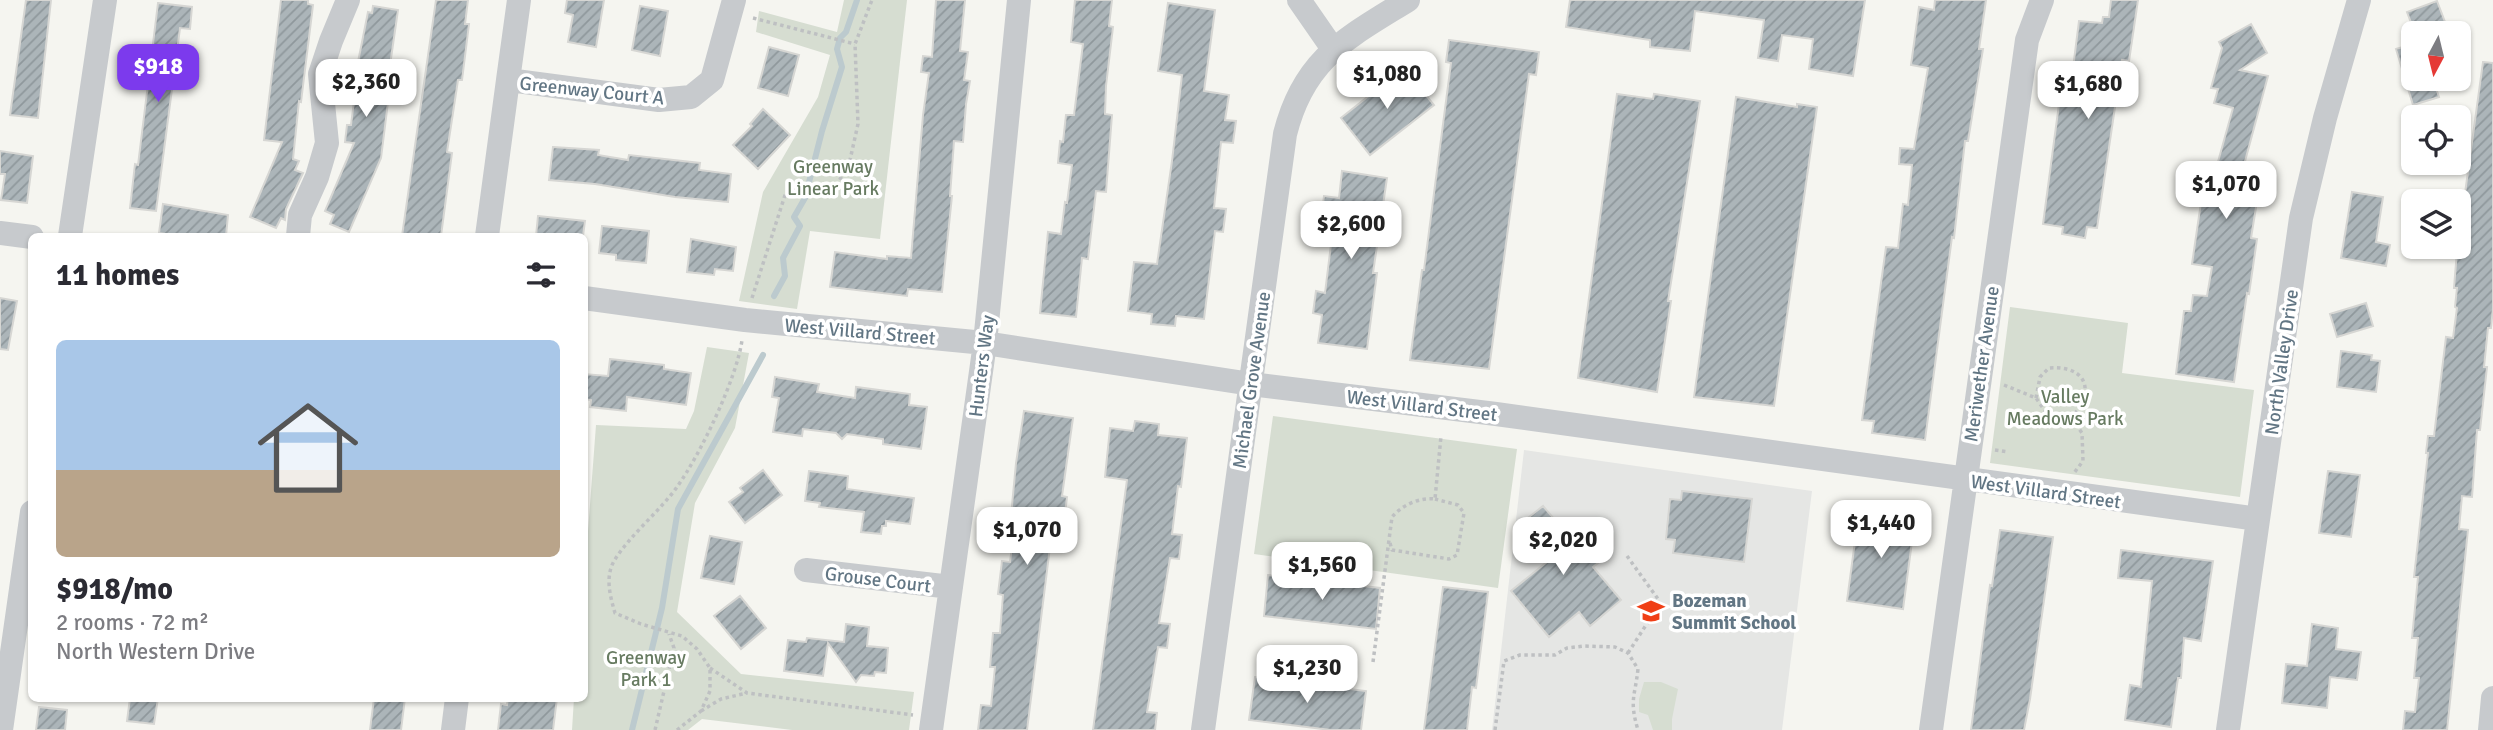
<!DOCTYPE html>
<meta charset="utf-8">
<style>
:root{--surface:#fff;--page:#f2f2f3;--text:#2b2b33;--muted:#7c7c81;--line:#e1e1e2;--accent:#7c3aed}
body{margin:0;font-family:Signika,sans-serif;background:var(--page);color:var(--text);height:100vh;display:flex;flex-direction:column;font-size:26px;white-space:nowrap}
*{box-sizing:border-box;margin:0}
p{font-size:23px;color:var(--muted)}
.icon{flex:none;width:38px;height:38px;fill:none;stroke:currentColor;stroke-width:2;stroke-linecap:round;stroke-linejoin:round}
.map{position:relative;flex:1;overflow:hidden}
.drawer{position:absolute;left:28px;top:233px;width:560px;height:469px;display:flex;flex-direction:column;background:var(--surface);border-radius:10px;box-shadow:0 2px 5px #0004}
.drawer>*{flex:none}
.needle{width:46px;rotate:187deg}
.fabs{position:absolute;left:2401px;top:21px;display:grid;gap:14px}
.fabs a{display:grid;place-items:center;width:70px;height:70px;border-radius:10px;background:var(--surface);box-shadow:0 2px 5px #0004;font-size:35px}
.price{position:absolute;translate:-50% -60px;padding:0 16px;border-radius:14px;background:#fff;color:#222;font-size:23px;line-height:46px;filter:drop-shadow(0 2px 4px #0008)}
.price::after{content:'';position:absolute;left:50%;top:42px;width:21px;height:16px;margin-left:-10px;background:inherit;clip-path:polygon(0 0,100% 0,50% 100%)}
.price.active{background:var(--accent);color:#fff}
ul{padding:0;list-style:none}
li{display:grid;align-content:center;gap:14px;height:371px;padding:0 28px}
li+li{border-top:2px solid var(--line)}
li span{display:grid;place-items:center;height:217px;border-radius:10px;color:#555}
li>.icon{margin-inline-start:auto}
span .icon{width:126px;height:126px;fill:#fffc;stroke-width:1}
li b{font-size:30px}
h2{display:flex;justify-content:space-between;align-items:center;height:84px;padding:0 28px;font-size:30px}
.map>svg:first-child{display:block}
</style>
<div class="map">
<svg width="2493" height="730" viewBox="0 0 2493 730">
<defs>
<pattern id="building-hatch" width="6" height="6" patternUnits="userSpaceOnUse" patternTransform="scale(1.75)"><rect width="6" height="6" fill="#acb5b9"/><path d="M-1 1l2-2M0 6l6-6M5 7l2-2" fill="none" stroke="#8f989c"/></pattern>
</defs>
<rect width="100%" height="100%" fill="#f5f5f0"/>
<path fill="#e5e6e4" d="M1524,450L1812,491L1782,730H1492Z"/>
<path fill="#d6ddd1" d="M844,0H907L880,239L810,231L797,309L739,301L763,192L818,97L830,55L756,32L759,11L837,32Z
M2010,307L2128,323L2122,373L2254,390L2240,497L1990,463Z
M707,347L749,353L735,428L695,503L677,612L741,674L914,692L909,730H792L702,719L688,730H572L574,698H584L585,571L596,425L686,429L694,411Z
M1273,416L1517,449L1498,588L1254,554Z
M1644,682H1661L1678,689L1672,719V730H1653L1648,715L1639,712V699Z"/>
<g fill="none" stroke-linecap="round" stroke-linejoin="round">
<path stroke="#bccace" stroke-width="6" d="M774,296L785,276L783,258L800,226L794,217L805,198L822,131L842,67L837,49L840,38L846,32L857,0
M632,730L662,608L678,509L763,355"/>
</g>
<path fill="url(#building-hatch)" stroke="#d6d6d3" stroke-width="2" d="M26,0H51L38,118L10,115Z
M281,0H308V4L313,5L301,102L299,101L293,159L299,161L295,170L303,173L286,209L285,220L281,218L276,228L250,217L282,142L264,140Z
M436,0H468L465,24H469L462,80H458L447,152L452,153L441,236H402Z
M567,0H604L596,47L568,42L573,15L565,13Z
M936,0H965L960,51L968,52L964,80L970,81L966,104L963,142L954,141L950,196H952L942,292L908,289L907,296L830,287L835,252L887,259V256L911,258L923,115L929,73L921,72L923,56L932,57Z
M1075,0H1112L1109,26L1113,27L1106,86L1105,114L1112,115L1106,192L1096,191L1088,259L1082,258L1076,317L1040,313L1048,232L1061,234L1065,202L1067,203L1072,165L1058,163L1060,141L1063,142L1066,115H1074L1083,44L1071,42Z
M1570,0H1865L1853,76L1809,69L1813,39L1782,35L1778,61L1758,58L1764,20L1695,11L1690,51L1650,47V40L1566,27Z
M1935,0H1986L1979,49H1983L1968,141H1965L1954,238L1952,237L1925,440L1872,433L1874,421L1862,420L1886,247L1898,248L1903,204L1908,205L1912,165L1899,164L1900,148L1914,149L1928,68L1911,65L1919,7L1934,10Z
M2111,0H2138L2129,61L2122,60L2097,228L2087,227L2085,238L2062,234L2063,227L2043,224L2063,74L2072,76L2079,21L2102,23L2103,17H2109Z
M2437,1L2445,22L2415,33L2407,12Z
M158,3L192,7L190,29L180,28L156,211L130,208L135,164L138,165Z
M1168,3L1215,10L1204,91L1229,95L1225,120L1236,121L1233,143L1221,142L1214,208L1226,209L1223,232L1215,231L1204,319L1176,316L1175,326L1151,324L1152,314L1128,311L1134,262L1157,264L1172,161L1182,75L1158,71Z
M373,6L398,10L387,86H390L381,158L349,232L330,224L334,215L325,211L354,143L345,142L347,125H351L355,93L361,94L364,63L358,62L368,12L372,13Z
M640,6L668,11L660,56L632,50Z
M2251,24L2267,53L2240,70L2268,76L2244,165L2254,167L2252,182L2260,183L2251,238L2257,239L2249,294L2247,293L2234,382L2176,374L2184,311H2191L2193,295L2207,296L2212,267L2192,264L2206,168L2216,169L2233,108L2214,103L2218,89L2211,88L2222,48L2219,42Z
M1449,40L1539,52L1536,75L1529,74L1489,369L1410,360L1422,270H1424L1451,63L1446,62Z
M2413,44V79H2433L2439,97L2413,105L2396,49Z
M769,47L799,55L788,96L758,88Z
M2483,62L2493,63V308L2491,328H2488L2484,367H2487L2480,430H2477L2472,497L2462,496L2459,529L2468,530L2447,730H2403L2405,711L2415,712L2419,678H2414L2418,638H2412L2418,577H2414L2428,453H2426L2428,436H2434L2446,337L2453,338L2457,308L2455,307L2457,288H2454L2459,226L2461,207L2463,208Z
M1404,68L1434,105L1370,155L1341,118Z
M1617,94L1653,99L1654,94L1700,101L1668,301H1671L1657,392L1578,378Z
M1736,97L1797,107V104L1817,107L1774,406L1694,397Z
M763,109L790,135L758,169L733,145L752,126L750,124Z
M553,147L599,150L598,155L628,160L629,155L700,163L699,170L731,174L728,202L675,197L595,184L549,180Z
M0,151L33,156L27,203L1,200L5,174H0Z
M1342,171L1387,178L1373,273H1377L1367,349L1318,343L1322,315L1313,313L1316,291L1325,293L1334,220L1321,219L1324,196L1339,198Z
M2352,192L2383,197L2376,242L2390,245L2386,266L2341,258Z
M163,204L228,215L226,236H179L159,233Z
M538,216L585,221L583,236H536Z
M602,226L649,231L646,263L616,260V255L599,253Z
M691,239L736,247L733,271L715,269L714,275L687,272Z
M0,298L17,301L8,350L0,349Z
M2366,303L2373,326L2337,337L2330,314Z
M2341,351L2372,355L2371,360L2380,361L2376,392L2337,387Z
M610,359L664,365V369L691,373L686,405L627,397L626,411L590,407L591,400L584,399V374L608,376Z
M775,377L819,384L817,392L855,398L856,387L910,394L909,405L927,407L921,449L883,444V439L847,434L842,439L836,433L803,429L802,436L773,432L779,398L772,397Z
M1024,411L1073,418L1062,496L1067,497L1063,531H1052L1027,730H978L981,705L991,706L995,667H990L993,633H1000L1003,595L998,594L1002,561L1010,562L1014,532L1007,531L1009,516H1011L1016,463Z
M1135,421L1159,424L1158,435L1187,438L1181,487L1178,486L1172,534L1182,535L1179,559L1170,558L1159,623L1170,624L1167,648L1158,647L1147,712L1157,713L1155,730H1093L1127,480L1105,477L1110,428L1133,431Z
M763,470L782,495L745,523L729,502L743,492L740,488Z
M809,471L848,476L847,489L914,498L910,524L886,521V526H882L881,534L861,532L864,512L819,507L820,503L805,501Z
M2328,471L2360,475L2351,537L2319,533Z
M1682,491L1752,499L1744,562L1673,553L1675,540L1666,539L1670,499L1681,500Z
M1543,506L1571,539L1583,530L1606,557L1593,567L1621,600L1590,626L1579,612L1549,637L1511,591L1548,561L1519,525Z
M1859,511L1915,519L1903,609L1847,601Z
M2000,530L2053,537L2030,699L2024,730H1971L1990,585L1992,586Z
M710,536L742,542L734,584L701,578Z
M2121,550L2213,561L2201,641L2184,638L2181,678H2178L2171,727L2125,720L2130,685L2141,687L2152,581L2118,578Z
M1268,575L1380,588L1376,629L1264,616Z
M1443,587L1488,592L1476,688L1472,687L1467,730H1424Z
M740,596L766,628L741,649L714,616Z
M846,624L869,627L867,646L888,648L886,673L875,672L874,676L861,675L856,682L828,643L823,676L784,671L788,640L806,642L807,638L844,642Z
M2312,624L2338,628L2336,649L2361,652L2357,680L2330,677L2327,708L2282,703L2286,664L2307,666Z
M1255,677L1366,691L1361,730H1331L1249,720Z
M130,698H158L154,724L127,721Z
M374,698H405L401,730H370Z
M508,698H557L553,730H498L501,704L507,705Z
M39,707L67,710L65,730H36Z"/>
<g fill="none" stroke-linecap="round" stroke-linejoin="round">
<path stroke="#bec0c2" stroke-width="3.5" stroke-dasharray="3.5 3.5" stroke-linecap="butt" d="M753,18L855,44
M752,298L786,192L795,186L814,193L834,191L850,160L858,124L855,44L872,0
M2004,385L2036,398L2045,411L2055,417L2069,420L2077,426L2082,433L2083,461L2074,473
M2036,398L2040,377L2049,368C2089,365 2096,394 2069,420
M1995,450L2008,452
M1390,543L1392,550L1449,559L1457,555L1464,513L1458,505L1435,499
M1627,556L1658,599L1657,608L1628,653
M1373,662L1392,517C1402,505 1420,497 1435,499L1441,436
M710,668L747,693L913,715
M701,711L721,699L747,693
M655,730L674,648L669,634
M677,730L701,711L710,691V668L697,649L682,636L641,624L615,613C610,596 605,577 614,561C629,536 660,511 677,487C700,455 737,378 742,340
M1495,730L1504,661L1520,655H1555L1567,648L1584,646L1615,647L1628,653L1638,669C1635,697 1629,700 1638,730"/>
<path stroke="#c7cacd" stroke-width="24" d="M519,0L508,80L659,100L691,97L712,80L734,0
M1299,0L1333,49
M0,233L32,237
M70,236L105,0
M298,236L300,215L317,177L327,143L320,74L331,41L348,0
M487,236L508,80
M584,298L745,320L985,343L1251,384L1496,414L2258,519
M806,570L951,587
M1,730L32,512
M453,730L457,698
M931,730L985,343L1019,0
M1203,730L1285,134C1304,58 1347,38 1408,0
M1931,730L2027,40L2042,0
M2228,730L2301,218L2325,118L2359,0
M2490,730L2493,698"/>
</g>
<defs>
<g id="school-bare" transform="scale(2.1)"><path d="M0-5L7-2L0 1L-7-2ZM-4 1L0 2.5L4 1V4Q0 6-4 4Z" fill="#f03f16" stroke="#fff" stroke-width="2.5" paint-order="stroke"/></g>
</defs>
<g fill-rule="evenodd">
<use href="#school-bare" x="1651" y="611"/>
</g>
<g text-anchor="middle" stroke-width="7" stroke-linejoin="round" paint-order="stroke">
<g font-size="19" fill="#627684" stroke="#fff">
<text transform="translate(592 90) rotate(6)" y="7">Greenway Court A</text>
<text transform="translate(860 331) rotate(5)" y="7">West Villard Street</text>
<text transform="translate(2281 362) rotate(-82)" y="7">North Valley Drive</text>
<text transform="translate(1981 364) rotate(-82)" y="7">Meriwether Avenue</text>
<text transform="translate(981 366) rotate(-83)" y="7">Hunters Way</text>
<text transform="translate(1251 380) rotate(-82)" y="7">Michael Grove Avenue</text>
<text transform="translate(1422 405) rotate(7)" y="7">West Villard Street</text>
<text transform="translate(2046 491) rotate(8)" y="7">West Villard Street</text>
<text transform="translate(878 579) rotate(7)" y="7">Grouse Court</text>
</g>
<g font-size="19" fill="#677b61" stroke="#fff">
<text x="833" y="173">Greenway<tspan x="833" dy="22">Linear Park</tspan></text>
<text x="2065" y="403">Valley<tspan x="2065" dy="22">Meadows Park</tspan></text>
<text x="646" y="664">Greenway<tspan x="646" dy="22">Park 1</tspan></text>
</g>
<g font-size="19" font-weight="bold" fill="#627684" stroke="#fff" text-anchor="start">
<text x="1672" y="607">Bozeman<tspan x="1672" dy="22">Summit School</tspan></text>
</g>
</g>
</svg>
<div class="fabs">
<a><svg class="needle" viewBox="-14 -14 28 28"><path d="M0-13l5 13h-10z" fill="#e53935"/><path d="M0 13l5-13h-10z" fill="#7c7c81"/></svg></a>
<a><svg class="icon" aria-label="locate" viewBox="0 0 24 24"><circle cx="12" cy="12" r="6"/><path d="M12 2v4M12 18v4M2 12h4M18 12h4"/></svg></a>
<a><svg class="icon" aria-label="layers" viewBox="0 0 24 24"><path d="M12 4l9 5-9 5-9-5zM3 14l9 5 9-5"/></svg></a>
</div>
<b class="price active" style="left:158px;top:104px">$918</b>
<b class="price" style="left:1387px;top:111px">$1,080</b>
<b class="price" style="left:366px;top:119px">$2,360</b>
<b class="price" style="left:2088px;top:121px">$1,680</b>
<b class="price" style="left:2226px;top:221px">$1,070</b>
<b class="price" style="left:1351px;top:261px">$2,600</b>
<b class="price" style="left:1881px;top:560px">$1,440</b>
<b class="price" style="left:1027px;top:567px">$1,070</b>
<b class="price" style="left:1563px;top:577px">$2,020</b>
<b class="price" style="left:1322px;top:602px">$1,560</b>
<b class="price" style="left:1307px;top:705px">$1,230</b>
<section class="drawer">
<h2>11 homes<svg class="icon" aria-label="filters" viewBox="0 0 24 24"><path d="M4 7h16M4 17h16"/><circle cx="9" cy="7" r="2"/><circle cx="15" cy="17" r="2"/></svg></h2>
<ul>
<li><span style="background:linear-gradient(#a9c7e8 60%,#b9a48a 0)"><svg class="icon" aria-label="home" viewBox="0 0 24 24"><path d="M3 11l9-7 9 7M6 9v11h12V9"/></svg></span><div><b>$918/mo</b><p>2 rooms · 72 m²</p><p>North Western Drive</p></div></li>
</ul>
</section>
</div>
